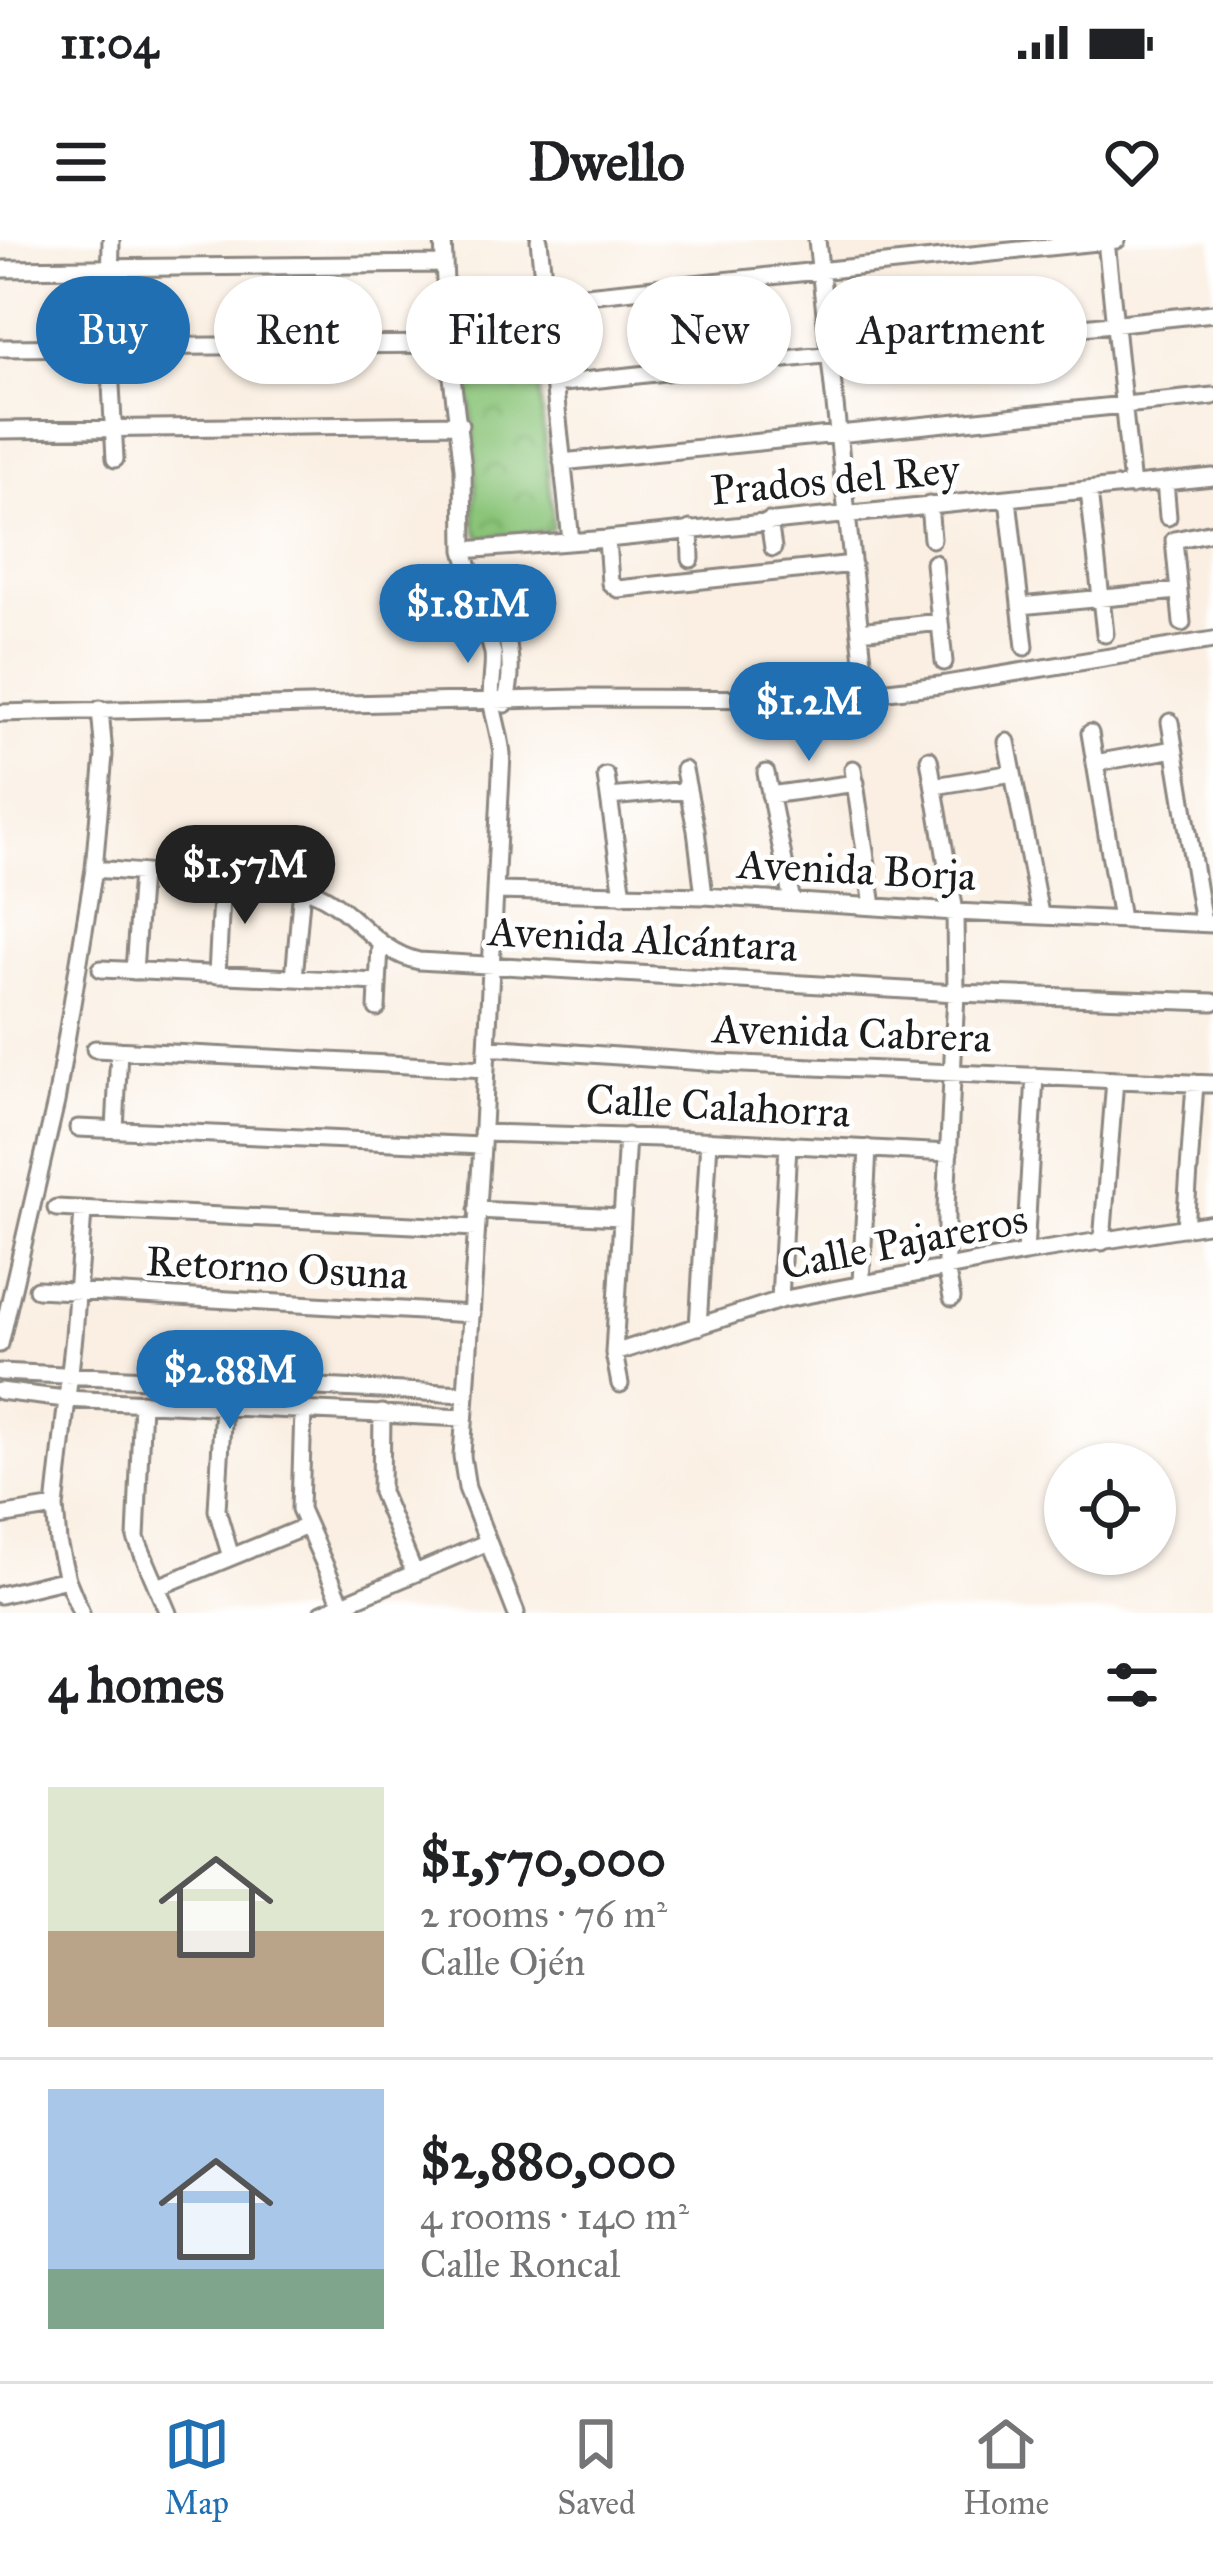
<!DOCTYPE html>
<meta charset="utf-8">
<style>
:root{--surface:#fff;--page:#f2f2f2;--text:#202124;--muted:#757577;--line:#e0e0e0;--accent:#1f6fb2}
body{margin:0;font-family:"IM FELL Great Primer",serif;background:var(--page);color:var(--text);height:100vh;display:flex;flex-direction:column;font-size:45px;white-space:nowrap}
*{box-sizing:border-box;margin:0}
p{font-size:39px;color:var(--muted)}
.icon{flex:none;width:66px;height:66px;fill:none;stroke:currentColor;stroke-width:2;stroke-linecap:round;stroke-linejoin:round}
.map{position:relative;height:1373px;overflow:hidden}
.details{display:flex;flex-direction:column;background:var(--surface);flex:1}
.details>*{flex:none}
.top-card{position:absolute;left:36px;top:36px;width:1143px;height:108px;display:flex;gap:24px}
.controls{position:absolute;left:1044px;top:1203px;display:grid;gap:24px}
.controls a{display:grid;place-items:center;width:132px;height:132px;border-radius:50%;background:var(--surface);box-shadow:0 3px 9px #0004;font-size:60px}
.price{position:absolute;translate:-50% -102px;padding:0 27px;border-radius:42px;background:var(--accent);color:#fff;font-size:39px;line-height:78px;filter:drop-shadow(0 3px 6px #0008)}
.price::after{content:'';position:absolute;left:50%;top:72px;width:36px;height:27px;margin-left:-18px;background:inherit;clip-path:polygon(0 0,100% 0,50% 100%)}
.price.current{background:#222;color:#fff}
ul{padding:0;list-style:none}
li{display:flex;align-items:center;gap:36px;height:300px;padding:0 48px}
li+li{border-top:3px solid var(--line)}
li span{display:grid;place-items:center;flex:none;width:336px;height:240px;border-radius:0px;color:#555}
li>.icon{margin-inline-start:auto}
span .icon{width:144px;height:144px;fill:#fffc;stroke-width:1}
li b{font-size:51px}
h2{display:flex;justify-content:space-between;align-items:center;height:144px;padding:0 48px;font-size:51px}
.tag{padding:0 42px;border-radius:54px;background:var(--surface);box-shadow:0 3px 9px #0004;font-size:42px;line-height:108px}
.tag.current{background:var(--accent);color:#fff}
.status{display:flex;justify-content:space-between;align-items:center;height:84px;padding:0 60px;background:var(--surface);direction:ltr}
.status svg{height:33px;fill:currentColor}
header{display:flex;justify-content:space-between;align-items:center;height:156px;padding:0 48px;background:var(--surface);font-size:54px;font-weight:700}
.tab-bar{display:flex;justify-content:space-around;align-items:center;height:168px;border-top:3px solid var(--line);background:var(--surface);font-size:33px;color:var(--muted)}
.tab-bar a{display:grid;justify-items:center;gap:6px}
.tab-bar .current{color:var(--accent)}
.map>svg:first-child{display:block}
</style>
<div class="status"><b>11:04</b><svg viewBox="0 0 49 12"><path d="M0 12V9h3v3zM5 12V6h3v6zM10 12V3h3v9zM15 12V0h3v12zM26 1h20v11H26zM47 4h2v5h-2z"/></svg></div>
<header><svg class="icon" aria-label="menu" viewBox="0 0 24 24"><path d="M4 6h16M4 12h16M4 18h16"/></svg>Dwello<svg class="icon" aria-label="heart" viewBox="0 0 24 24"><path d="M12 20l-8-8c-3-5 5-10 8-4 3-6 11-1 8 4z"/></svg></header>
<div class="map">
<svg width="1213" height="1373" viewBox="0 0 1213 1373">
<defs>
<pattern id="park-crowns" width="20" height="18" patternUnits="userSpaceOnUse" patternTransform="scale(3)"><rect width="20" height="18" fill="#8bc579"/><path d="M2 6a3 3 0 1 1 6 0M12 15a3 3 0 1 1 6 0" fill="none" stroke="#77a968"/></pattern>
</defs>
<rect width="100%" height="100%" fill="#fff"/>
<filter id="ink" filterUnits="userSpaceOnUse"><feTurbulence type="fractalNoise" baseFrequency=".00833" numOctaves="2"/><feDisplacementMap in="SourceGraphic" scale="24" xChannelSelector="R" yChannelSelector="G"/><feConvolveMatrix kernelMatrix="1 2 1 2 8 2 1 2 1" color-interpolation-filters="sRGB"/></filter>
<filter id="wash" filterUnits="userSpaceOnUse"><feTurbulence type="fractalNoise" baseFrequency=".004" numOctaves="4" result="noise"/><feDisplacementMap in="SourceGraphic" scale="48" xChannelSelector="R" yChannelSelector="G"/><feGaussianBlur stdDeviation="2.7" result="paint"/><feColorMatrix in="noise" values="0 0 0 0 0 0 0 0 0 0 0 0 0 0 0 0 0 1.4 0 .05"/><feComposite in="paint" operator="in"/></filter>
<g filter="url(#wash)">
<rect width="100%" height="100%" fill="#faefe2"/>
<path fill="url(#park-crowns)" stroke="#54704a" stroke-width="3" d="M525,76L532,78L554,285L550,291L480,298C471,284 474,268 475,251C477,195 468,142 455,87L458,81Z"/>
</g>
<g filter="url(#ink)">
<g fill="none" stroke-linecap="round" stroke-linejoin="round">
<g stroke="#8b867f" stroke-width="21">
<path id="minor" d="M111,0L109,108L115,219
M443,0L448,104L463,228L464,310L493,413C495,430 489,448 492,464C495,481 500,496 502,514L482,906L462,1216L467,1248L516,1373
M539,0L571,301
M817,0L864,430
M1106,1L1132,246
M0,29L443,24
M446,73L547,59L1117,0
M0,108L448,104
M554,144L1213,73
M0,190L460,184
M562,222L1213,156
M1165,242L1168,277
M1089,251L1105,394
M1008,259L1025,407
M929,265L932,299
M769,281L773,308
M690,289L691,319
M607,299L610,343L618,349L853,324
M464,310L607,299L1213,237
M934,323L944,422
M479,358C512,378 515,429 505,464
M1020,366L1178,351
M1182,383L1174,300L1213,292
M860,391L939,382
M0,473L578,458L819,459L940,445L1213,400
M1170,482L1203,683
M1090,493L1121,679
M1007,502L1040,674
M929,519L955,672L956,753L946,967V1028L952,1058
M1095,523L1174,509
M853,529L873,666
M684,530L696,590L704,656
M766,533L792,661
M606,536L623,655
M935,546L1013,533
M770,555L856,543
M609,557L688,550
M94,629C123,631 151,634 179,635C225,637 275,633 318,654C356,672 376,712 419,721L956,753L1213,762
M496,651L704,656L955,672L1213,684
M101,729L378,742
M134,731L141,633
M217,735L222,637
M294,738L302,648
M377,768L380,705
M487,807L719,823L1213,844
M95,809L486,829
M78,888L482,906
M115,890L119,810
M482,893L660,898L949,913
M56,968L476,988
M477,970L621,977
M1185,988L1195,843
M1102,1002L1115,840
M1025,1013L1035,836
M861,1043L868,908
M37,1049L472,1074
M780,1060L788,904
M698,1087L709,900
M0,1104L56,862L94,629L104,515L100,469
M614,1113L780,1060L1025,1013L1213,983
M0,1132L466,1154
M620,1144L614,1113L627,896
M0,1151L65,1159L464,1178
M142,1162L136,1298L168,1373
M223,1166L217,1270L231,1317
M303,1169L300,1269L342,1364
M382,1173L381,1252L414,1332
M0,1276L55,1267
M158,1347L307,1286
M0,1355L67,1339
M81,1373L67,1339L58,1302L55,1267L74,1096L83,971
M322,1373L488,1302"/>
</g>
<use href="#minor" stroke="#fff" stroke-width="15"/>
</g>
</g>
<g text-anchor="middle" stroke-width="10" stroke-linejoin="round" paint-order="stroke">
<g font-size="42" fill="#1c1c1c" stroke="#fff">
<text transform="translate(835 239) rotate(-5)" y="15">Prados del Rey</text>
<text transform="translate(857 629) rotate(3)" y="15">Avenida Borja</text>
<text transform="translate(643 698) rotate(3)" y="15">Avenida Alcántara</text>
<text transform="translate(852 792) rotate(2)" y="15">Avenida Cabrera</text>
<text transform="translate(718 865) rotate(3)" y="15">Calle Calahorra</text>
<text transform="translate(904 1001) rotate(-11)" y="15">Calle Pajareros</text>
<text transform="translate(277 1027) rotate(3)" y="15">Retorno Osuna</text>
</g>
</g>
</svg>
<div class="controls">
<a><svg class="icon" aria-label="locate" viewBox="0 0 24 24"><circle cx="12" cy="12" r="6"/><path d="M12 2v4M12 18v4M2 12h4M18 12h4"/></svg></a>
</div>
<b class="price" style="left:468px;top:426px">$1.81M</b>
<b class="price" style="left:809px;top:524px">$1.2M</b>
<b class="price current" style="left:245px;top:687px">$1.57M</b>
<b class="price" style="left:230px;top:1192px">$2.88M</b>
<div class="top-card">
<a class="tag current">Buy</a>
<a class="tag">Rent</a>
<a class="tag">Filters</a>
<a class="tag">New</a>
<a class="tag">Apartment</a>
</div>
</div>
<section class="details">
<h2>4 homes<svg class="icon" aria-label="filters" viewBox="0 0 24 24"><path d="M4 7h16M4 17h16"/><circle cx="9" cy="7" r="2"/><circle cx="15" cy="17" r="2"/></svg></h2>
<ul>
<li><span style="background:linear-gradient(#dfe7d0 60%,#b9a48a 0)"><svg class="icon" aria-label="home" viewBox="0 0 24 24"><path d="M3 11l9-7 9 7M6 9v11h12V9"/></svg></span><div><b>$1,570,000</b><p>2 rooms · 76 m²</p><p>Calle Ojén</p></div></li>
<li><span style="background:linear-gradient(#a9c7e8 75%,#7fa58c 0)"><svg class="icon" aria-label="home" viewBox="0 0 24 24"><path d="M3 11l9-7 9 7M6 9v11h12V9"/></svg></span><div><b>$2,880,000</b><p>4 rooms · 140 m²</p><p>Calle Roncal</p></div></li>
</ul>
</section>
<nav class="tab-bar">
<a class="current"><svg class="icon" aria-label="map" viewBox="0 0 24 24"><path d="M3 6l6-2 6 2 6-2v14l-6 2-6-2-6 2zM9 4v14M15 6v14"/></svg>Map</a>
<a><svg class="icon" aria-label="saved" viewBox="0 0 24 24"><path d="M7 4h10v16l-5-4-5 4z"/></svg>Saved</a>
<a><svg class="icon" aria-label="home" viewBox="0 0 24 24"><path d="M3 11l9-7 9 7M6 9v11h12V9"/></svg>Home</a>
</nav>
